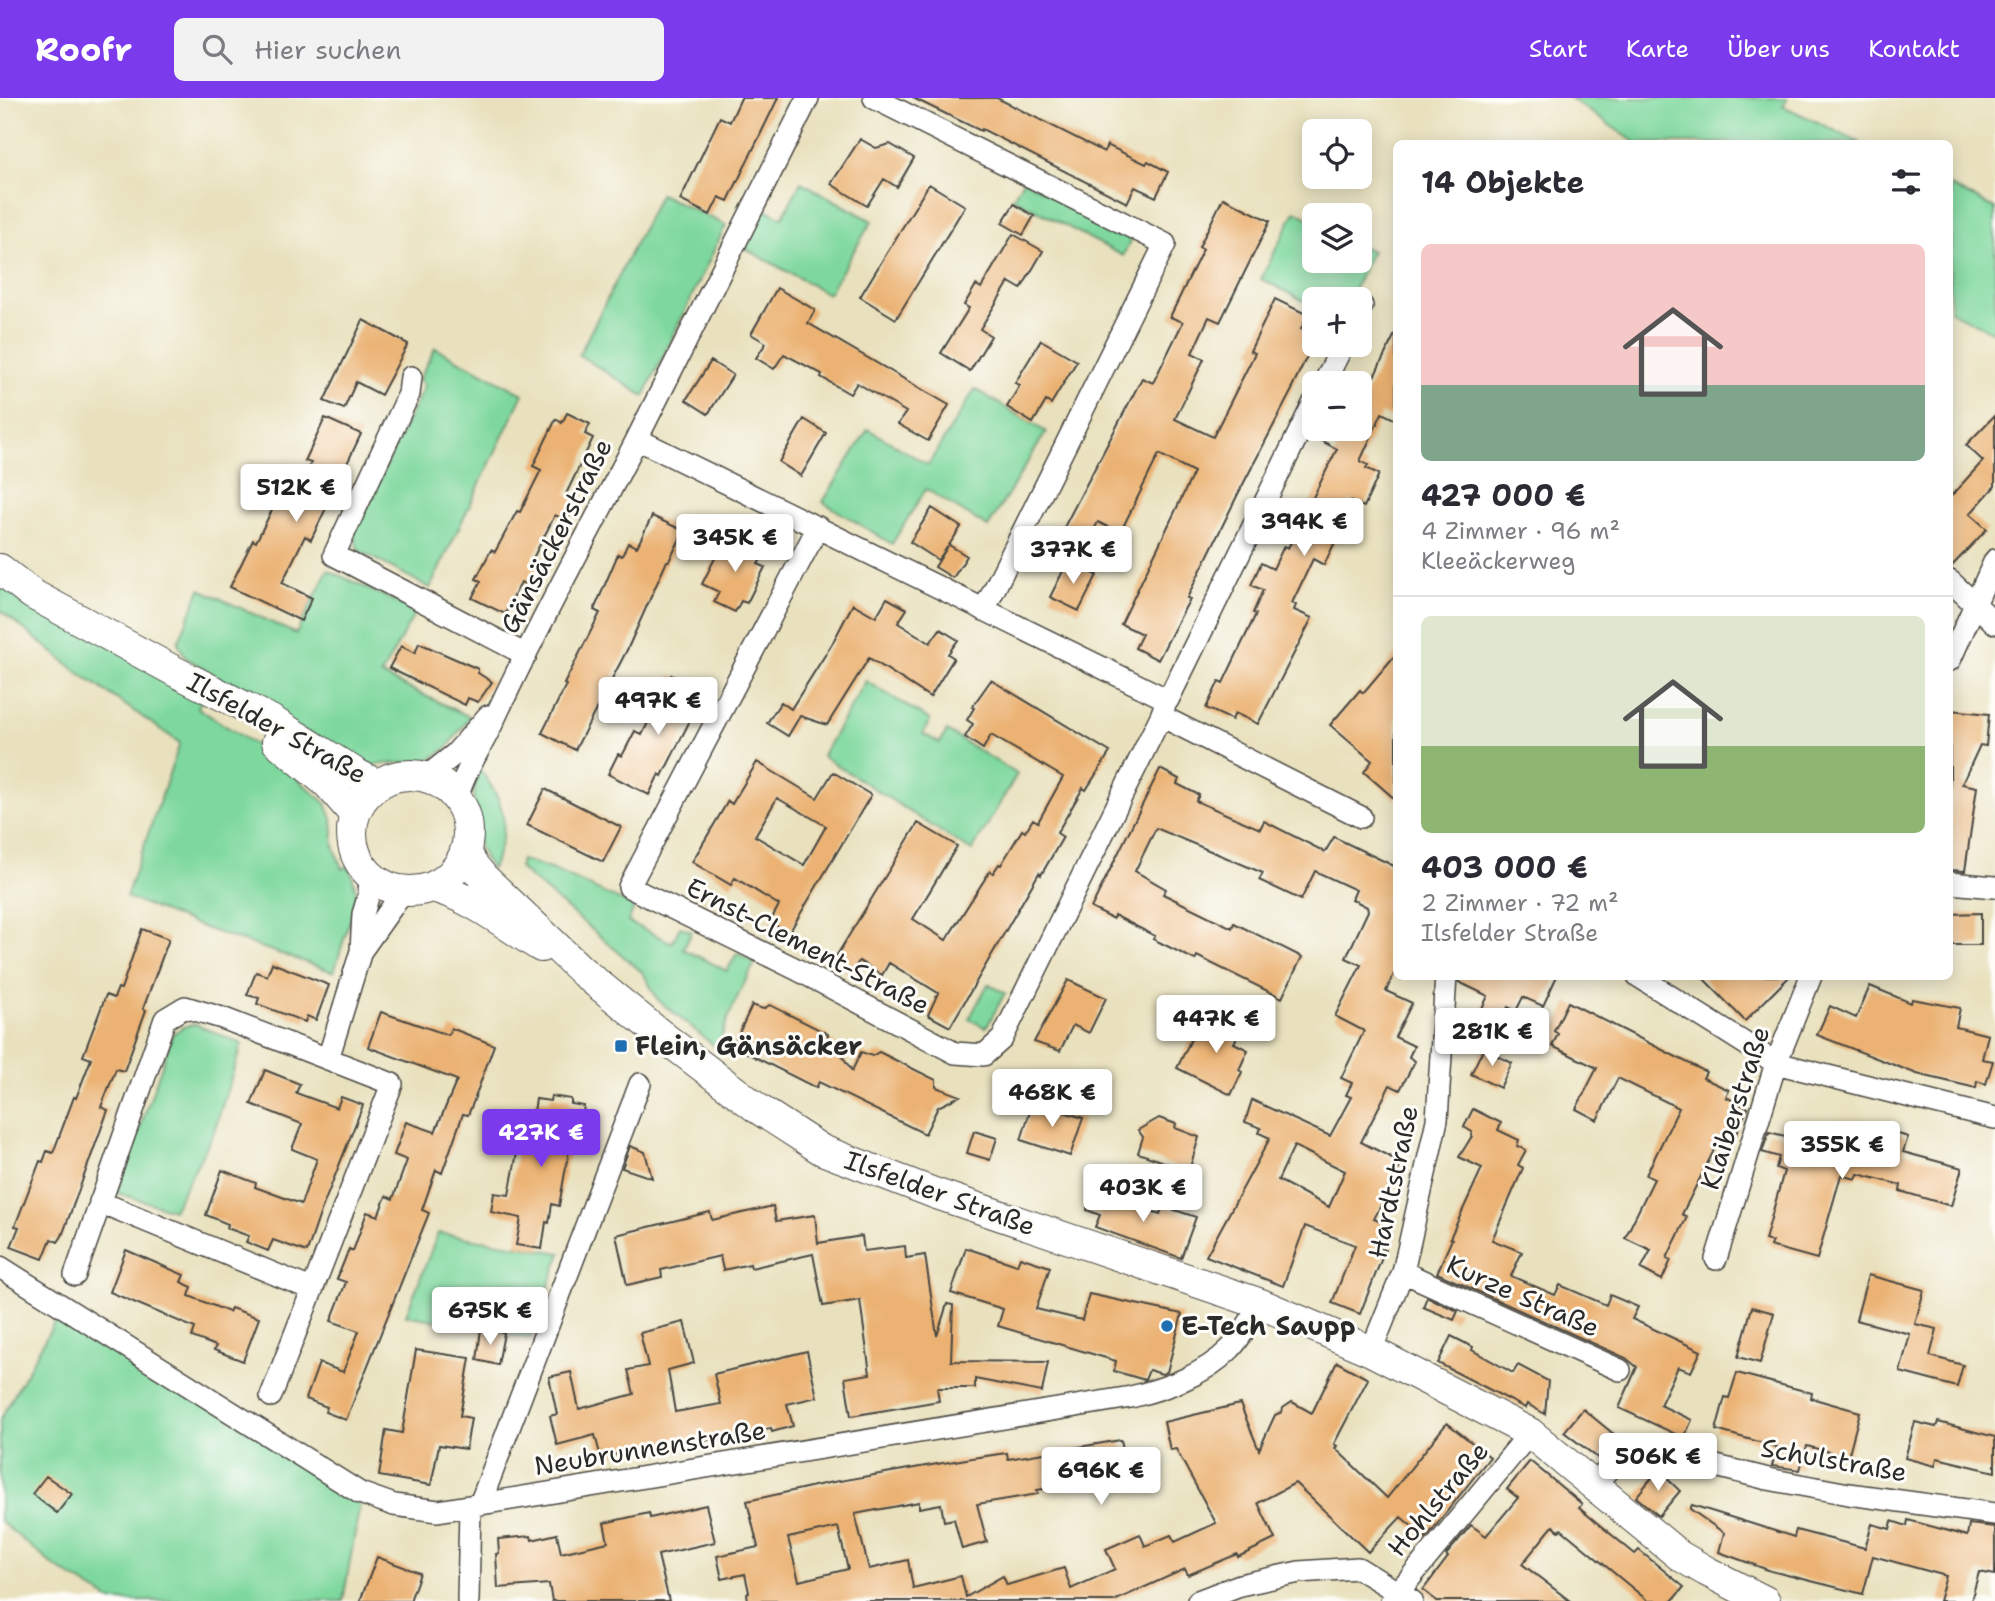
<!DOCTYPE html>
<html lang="de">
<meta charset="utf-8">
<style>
:root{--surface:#fff;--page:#f2f2f3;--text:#2b2b33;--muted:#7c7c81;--line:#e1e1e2;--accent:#7c3aed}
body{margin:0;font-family:"Shantell Sans",sans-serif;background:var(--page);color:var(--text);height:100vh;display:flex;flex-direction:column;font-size:26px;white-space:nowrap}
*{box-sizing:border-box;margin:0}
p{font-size:23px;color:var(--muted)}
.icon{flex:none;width:38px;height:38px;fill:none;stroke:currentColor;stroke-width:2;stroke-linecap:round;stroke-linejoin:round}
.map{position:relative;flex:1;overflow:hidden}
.panel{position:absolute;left:1393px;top:42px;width:560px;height:840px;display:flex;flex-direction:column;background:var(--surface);border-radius:10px;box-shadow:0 4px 18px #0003}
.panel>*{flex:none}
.tools{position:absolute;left:1302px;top:21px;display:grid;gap:14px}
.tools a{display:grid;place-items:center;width:70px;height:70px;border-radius:10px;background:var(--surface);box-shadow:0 4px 18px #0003;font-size:35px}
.price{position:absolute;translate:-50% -60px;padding:0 16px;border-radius:7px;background:#fff;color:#222;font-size:23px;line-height:46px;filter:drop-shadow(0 2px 4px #0008)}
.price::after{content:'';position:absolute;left:50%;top:42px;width:21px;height:16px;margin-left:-10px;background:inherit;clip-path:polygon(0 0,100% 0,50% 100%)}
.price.selected{background:var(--accent);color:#fff}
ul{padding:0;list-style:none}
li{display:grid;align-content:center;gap:14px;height:371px;padding:0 28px}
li+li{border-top:2px solid var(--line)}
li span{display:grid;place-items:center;height:217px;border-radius:10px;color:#555}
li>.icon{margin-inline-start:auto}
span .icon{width:126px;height:126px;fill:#fffc;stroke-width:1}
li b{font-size:30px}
h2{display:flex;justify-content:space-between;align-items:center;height:84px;padding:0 28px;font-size:30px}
header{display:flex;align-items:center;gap:42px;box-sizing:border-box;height:98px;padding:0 35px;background:var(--accent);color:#fff}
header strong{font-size:33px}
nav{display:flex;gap:38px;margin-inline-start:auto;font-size:24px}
.search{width:490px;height:63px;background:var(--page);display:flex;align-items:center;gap:18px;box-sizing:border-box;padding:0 24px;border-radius:10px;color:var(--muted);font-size:26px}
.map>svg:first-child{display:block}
</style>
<header>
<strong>Roofr</strong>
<div class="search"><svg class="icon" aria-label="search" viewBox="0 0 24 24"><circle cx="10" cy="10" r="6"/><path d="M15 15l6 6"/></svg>Hier suchen</div>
<nav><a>Start</a><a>Karte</a><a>Über uns</a><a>Kontakt</a></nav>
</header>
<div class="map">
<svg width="1995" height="1503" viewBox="0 0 1995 1503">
<rect width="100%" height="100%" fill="#fdfcf7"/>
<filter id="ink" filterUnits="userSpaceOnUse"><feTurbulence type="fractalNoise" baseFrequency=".0143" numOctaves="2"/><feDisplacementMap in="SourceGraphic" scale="14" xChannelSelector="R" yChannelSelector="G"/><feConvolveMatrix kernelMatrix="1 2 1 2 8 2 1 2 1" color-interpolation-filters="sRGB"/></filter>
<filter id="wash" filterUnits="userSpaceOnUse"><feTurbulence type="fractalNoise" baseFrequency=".00686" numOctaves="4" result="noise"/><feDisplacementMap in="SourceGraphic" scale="28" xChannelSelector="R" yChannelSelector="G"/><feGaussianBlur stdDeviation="1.57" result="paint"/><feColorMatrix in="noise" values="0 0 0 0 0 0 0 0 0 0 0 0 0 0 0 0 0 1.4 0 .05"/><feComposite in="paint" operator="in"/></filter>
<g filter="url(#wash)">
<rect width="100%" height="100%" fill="#e9e1be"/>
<path fill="#7ed89e" stroke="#548264" stroke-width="2" d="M1570,0H1788L1783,8L1861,45H1636Z
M1023,82L1132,140L1123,158L1013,100Z
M801,84L872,123L828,196L746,151L765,111L782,120Z
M1950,88L1995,110V235L1950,213Z
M660,96L726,127L644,298L579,257Z
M1295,113L1314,123V163H1360V147L1372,153L1350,201H1331L1322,197L1319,201H1314V208L1261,181Z
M435,250L523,296L430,490L358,452L354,436L424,288L419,281Z
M975,291L1046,334L988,429L926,391L892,446L823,404L868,331L928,367Z
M328,472L416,513L381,577L470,619L447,650L427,663L371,667L344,658L185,559L178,545L200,491L296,536Z
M0,478L203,598L198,610L260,650L326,705L332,721L334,748L342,771L348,768L352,776L357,799L334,874L210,832L126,799L180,645L79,575L0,512Z
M866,583L930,622L923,636L940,645L947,633L1017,676L972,753C921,722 873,689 822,658Z
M479,670C507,708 511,727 492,771C470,745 470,701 479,670Z
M521,762C561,771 596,794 635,808L628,824L672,845L680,829L692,833L683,851L727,873L737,855L755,865C740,893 726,919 718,951L658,902L643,875L519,770Z
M988,886L1005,895L986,930L969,921Z
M195,926L242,946L213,1036L173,1112L117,1095L173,936L183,929Z
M438,1135L561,1155L529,1240L406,1217Z
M63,1209L360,1406L343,1503H112L54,1468L0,1423V1322Z"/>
<g id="blocks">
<path fill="#ebb273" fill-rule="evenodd" d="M741,0H778L728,103L719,99L710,117L680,102L720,19L730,24Z
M913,0H997L1104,54L1107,47L1146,66L1148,63L1168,74L1156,99L1135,89L1127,105L982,31L981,33Z
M860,41L876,50L890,46L914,60L897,89L884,81L867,108L831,86Z
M929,86L965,108L896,221L860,199Z
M1223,100L1270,123L1220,224L1209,219L1192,255L1204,261L1175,321L1213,339L1255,255L1250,253L1275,201L1308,217L1301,231L1314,238V244L1292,289L1293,290L1238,396L1187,500L1190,501L1185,510L1158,562L1135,550L1142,536L1121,526L1194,374L1159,356L1120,435L1098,424L1087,445L1062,433L1142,280L1153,285L1183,224L1170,219L1203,151L1199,149Z
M1014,106L1034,118L1023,137L1002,125Z
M1013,136L1043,153L1021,191L1009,184L980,231L991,238L970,273L941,255L969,210L964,207L976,187L981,190Z
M777,190L815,212L808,225L949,307L928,343L898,326L906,314L857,285L850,296L821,279L822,276L784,256L774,271L756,260L766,245L751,236Z
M363,222L408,246L381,297L356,284L344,311L324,303Z
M1396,234V322L1382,315L1360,363L1368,367L1366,370L1379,376L1364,409L1350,403L1335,441L1336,442L1324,467L1313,461L1292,505L1296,507L1294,512L1312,520L1258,626L1235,615L1232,622L1206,610L1219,583L1223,585L1256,516L1253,515L1263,492L1251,487L1261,465L1273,471L1284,448L1288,450L1337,351L1312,338L1316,331H1360V307Z
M1041,242L1077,263L1051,306L1046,303L1033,325L1007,309L1020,287L1015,285Z
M711,263L733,277L708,316L686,302Z
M567,315L590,326L585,336L593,340L566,396L578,402L567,423L555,417L532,462L542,467L531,489L521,484L505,516L472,500L481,483L476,481L491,452L495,454L517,413L520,414L541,372L533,368L556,321L562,325Z
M1995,317V388L1970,416L1987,431L1950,470V396L1951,398L1983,363L1966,347Z
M325,320L361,336L311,442L305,438L282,485L312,500L301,523L230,489L253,442L256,444L279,398L292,404L311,365L305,363Z
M804,321L826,335L801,378L779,364Z
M932,410L961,429L949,447L967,458L953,480L935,469L948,448L938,462L910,444Z
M652,418L684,433L669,463H667L628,550L575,652L542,635L566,587L564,586L600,515L594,512L618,456L622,458L628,445L637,449Z
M725,440L742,449L744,444L765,455L758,466L765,469L747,505L741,503L735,514L714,504L719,494L702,486Z
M1068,463L1097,477L1079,513L1050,499Z
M887,500L907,511L898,525L930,545L940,531L958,542L948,556L954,560L930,599L869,560L827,627L800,618L788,638L767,625L781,604L791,611L832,546L853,506L876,519Z
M419,545L478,571V575L492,584L478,604L468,600L465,607L389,570L401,548L415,555Z
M1396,556V702L1364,674L1372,663L1330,627L1360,592L1363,595Z
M671,577L705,593L662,678L659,676L649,697L608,676L618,656L622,658L635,633L642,637Z
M991,582L1110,654L1086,692L1083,690L1057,735L1063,739L1041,777L1039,775L950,929L928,917L938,895L889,865L882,877L859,863L852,875L832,865L918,725L957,748L913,821L946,842L990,773L993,775L999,766L1001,767L1022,732L1025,734L1033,721L1038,724L1063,679L991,637L983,651L965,639L973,626L967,622L974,610L972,609Z
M1950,612L1989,616L1986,648L1980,647L1962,686L1977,689L1965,773L1950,772Z
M757,664L817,700L833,674L871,697L789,835L770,824L779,807L735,780L731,787L692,764L728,703L732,706ZM777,700L826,728L804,767L755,738Z
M1160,671L1179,681L1177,686L1199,697L1196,703L1260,731L1264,723L1325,754L1334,739L1396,769V872L1386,893L1412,905L1395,939L1414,948L1409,959L1415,963L1400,992L1390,987L1361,1044L1402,1065L1374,1121L1383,1125L1374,1148L1385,1152L1360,1216L1332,1205L1355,1147L1305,1128L1283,1188L1206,1158L1270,1040L1259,1035L1261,1030L1245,1024L1252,1002L1330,1038L1351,999L1346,997L1352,985L1341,980L1364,933L1335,918L1361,867L1346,860L1368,813L1367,809L1352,801L1356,792L1315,773L1301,802L1259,782L1263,775L1156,730L1135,773L1166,791L1163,796L1232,830L1234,825L1302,859L1282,900L1197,858L1195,862L1153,841L1155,838L1114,817L1113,821L1091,810ZM1294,1048L1345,1073L1329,1109L1278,1082Z
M545,691L621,729L603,764L527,727Z
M1981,815V847H1950V816Z
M142,831L169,841L143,911L146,912L124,973L116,971L101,1009L108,1012L62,1138L58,1144L51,1141L43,1161L11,1149L19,1129L15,1128L40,1063L43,1064L47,1053L53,1055L74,999L76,1000L91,961L83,958L106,897L114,900L118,890L121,891Z
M272,865L329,887L316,922L307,918L305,924L257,906L259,900L247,897L256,874L267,878Z
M1459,878H1557L1543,908L1523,899L1516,913L1508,909L1491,943L1471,933L1488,898L1459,884Z
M1701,878H1790L1745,923Z
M1068,882L1106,900L1089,935L1073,927L1060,953L1034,944Z
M1870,888L1911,905L1912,901L1960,910L1956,929L1988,937L1982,961L1993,963L1986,986L1977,983L1976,990L1917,976L1817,937L1830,908L1856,920Z
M1568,904L1706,974L1703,980L1729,992L1726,999L1748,1010L1735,1038L1724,1032L1682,1116L1687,1119L1667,1160L1671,1162L1662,1182L1641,1171L1651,1152L1625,1140L1654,1081L1646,1077L1679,1010L1618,980L1597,1022L1576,1011L1597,970L1552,948L1558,936L1554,933Z
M752,907L763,911L770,907L828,936V942L834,945L852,973L861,954L872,958L879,954L936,982V989L960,998L938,1009L925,1036L819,984L816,990L733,948Z
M381,914L448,937L451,930L494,947L473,1005L468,1017L463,1016L442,1075L436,1072L422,1112L429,1115L346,1322L325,1314L327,1309L306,1301L319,1265L343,1274L359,1233L331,1223L346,1184L337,1181L349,1151L353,1153L367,1114L378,1118L386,1098L393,1101L407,1062L394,1057L406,1024L435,1034L457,982L368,949Z
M1220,916L1243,927L1234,945L1248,952L1239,972L1242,974L1231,997L1177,970L1198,927L1212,934Z
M1483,951L1512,965L1500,990L1471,976Z
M265,972L300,986L296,995L337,1010L341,999L363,1007L321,1113L307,1154L273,1142L268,1153L246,1144L249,1138L227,1130L228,1126L206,1117L222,1072L256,1085L255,1089L301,1106L317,1061L292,1051L302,1026L251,1006Z
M551,998L571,1001V1006L584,1008L579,1040L576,1039L574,1053L569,1052L559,1108L552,1106L549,1125L546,1124L542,1151L516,1147L521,1120L491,1114L494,1095L509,1097L519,1044L529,1046L536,1001L550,1003Z
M1033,1004L1083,1020L1070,1058L1021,1042Z
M1473,1011L1501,1025L1498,1032L1519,1042L1517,1048L1526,1052L1518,1067L1523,1070L1492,1142L1522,1154L1511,1178L1555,1197L1560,1187L1606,1207L1610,1197L1638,1209L1632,1221L1701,1253L1691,1274L1678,1269L1660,1307L1692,1322L1684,1340L1619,1310L1637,1269L1626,1260L1437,1175L1452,1141L1450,1140L1482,1070L1459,1059L1472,1038V1034L1464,1029Z
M1159,1020L1176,1026L1175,1030L1199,1039L1189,1073L1138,1055L1143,1039L1138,1032Z
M1787,1031L1816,1040L1818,1033L1847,1042L1848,1037L1882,1046L1886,1032L1908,1039L1903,1054L1962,1070L1951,1108L1900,1093L1901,1087L1858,1076L1856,1081L1841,1077L1817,1161L1770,1148L1772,1144L1765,1142L1784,1073L1776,1070L1779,1059L1762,1054L1769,1034L1785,1038Z
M974,1033L997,1040L990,1062L967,1055Z
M630,1048L645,1054L652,1080L622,1070Z
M1091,1092L1160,1116L1163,1108L1196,1119L1181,1160L1095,1129L1100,1117L1087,1112Z
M773,1108L776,1123L815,1117L818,1145L862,1138L864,1153L905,1148L906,1160L925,1157L937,1238L947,1206L953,1207L951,1263L1048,1264L1042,1294L975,1281V1290H937L939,1303L851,1318L845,1280L870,1276L860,1202L823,1208L813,1156L751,1170L750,1166L723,1172L720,1158L661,1172L662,1179L627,1187L616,1137L710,1114L712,1122Z
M966,1150L1017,1167L1020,1159L1050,1169L1036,1211L1082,1222L1089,1196L1182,1216L1167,1274L1162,1276L1149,1272L1145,1282L1114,1273L1116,1263L998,1228L1003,1211L951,1195Z
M126,1152L184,1177L181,1184L192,1189L189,1198L229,1214L231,1210L259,1220L243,1263L214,1252L216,1248L192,1239L195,1230L110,1194Z
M1868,1177L1924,1192L1915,1226L1937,1231L1930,1258L1963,1267L1957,1289L1900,1274L1910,1236L1856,1222Z
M1427,1199L1458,1213L1454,1222L1423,1209Z
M1752,1209L1774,1215L1760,1265L1738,1259Z
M684,1224L694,1265L668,1272L675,1314L721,1306L714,1276L807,1253L817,1299L787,1306L793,1328L772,1334L771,1330L713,1344V1341L658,1351L657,1346L601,1360L595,1337L557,1347L550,1318L557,1316L549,1279L571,1274L579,1311L634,1296L628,1272L648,1268L640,1235Z
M481,1231L504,1235L498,1267L477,1262Z
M1451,1238L1473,1249L1472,1252L1513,1275L1518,1267L1548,1283L1545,1316L1527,1306L1525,1310L1438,1265Z
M416,1252L470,1260L460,1318L471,1320L466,1351L439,1347L431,1387L379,1378L386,1332L402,1335Z
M1337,1264L1368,1281L1334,1346L1337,1348L1335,1350L1387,1400L1447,1325L1490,1359L1426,1440L1401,1419L1368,1454L1295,1385L1258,1405L1275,1441L1238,1459L1237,1456L1188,1477L1185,1471L1114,1503H748L747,1495L749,1494L745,1476L722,1481L717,1458L758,1449L747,1403L828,1385L972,1360L1007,1355L1008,1361L1121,1342L1126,1365L1103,1369L1105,1381L1037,1392L1038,1396L977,1406L987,1444L962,1451L954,1421L944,1423L941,1406L919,1410V1404L855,1416L869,1471L908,1462L913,1490L961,1478L966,1499L1003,1478L1007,1487L1064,1470L1071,1491L1115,1471L1106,1451L1140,1436L1145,1448L1171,1437L1175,1444L1216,1425L1176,1351L1170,1352L1164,1324L1240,1306L1259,1352L1275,1317L1282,1314L1283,1310L1292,1304L1312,1315ZM838,1429L848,1471L799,1483L788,1440Z
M1737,1275L1812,1295L1811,1300L1860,1314L1848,1359L1807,1348L1800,1372L1772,1368L1777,1349L1716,1332L1725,1299L1729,1300Z
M1583,1311L1616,1338L1598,1360L1564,1334Z
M1915,1324L1936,1329L1938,1324L1995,1339V1374L1937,1360L1935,1368L1905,1360Z
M1530,1363L1582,1406L1579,1410L1635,1456L1639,1452L1684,1489L1672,1503H1648L1561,1431L1559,1433L1553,1428L1522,1466L1570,1503H1437L1423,1492L1448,1459L1446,1457L1471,1427L1486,1438L1518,1400L1507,1391Z
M1658,1372L1680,1393L1659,1418L1636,1399Z
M46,1378L72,1396L57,1415L32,1396Z
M706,1407L715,1444L658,1457L669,1503H552L549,1486L498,1490L496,1456L499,1455L498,1441L531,1438L532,1442L557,1436L561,1455L608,1444L604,1425L649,1415L650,1420Z
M1692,1407L1794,1439L1796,1432L1865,1450L1872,1426L1890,1431L1892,1423L1907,1428L1908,1422L1967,1438L1969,1426L1995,1429V1477L1979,1474L1971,1503H1939L1946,1478L1873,1458L1863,1496L1771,1473L1719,1454L1724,1435L1690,1411Z
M377,1459L420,1475L410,1503H360Z"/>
</g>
</g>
<g filter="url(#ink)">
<use href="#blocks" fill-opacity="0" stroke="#484641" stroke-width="2"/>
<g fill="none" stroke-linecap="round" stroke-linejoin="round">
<g stroke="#484641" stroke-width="24">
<path id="minor" d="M874,0L1165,146L984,512
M1360,212L1362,208
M411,279L409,296L334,457L526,557
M1324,285L1343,247
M637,341L808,0
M818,429L629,789L794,870L955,955L984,957L1002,941L1161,618
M1950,483L1995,525
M1950,562L1995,462
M1165,607L1161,618L1361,719
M426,679L455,656L488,618
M457,701C464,674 481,650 493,624C537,528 589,435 637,341L1168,602L1314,304
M1950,785L1995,789
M361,853L395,805L406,793
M1638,878L1776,965L1995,1020
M100,1104L311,1191
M1716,1161L1776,965L1811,878
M0,1169L360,1395L394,1407L438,1413L1131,1299C1166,1290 1203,1278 1230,1251C1242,1239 1251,1220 1261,1206
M1403,1174L1620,1272
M75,1177L165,921L185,909L222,920L328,961L361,853L363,816L369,796L370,778
M1371,1253L1403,1174L1437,1022L1446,878
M271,1298L392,986L328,961
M1593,1387L1621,1359L1647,1353L1692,1362L1768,1381L1849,1396L1995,1416
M480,1406L640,986
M468,1503L470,1409
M1198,1503L1240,1487L1299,1474L1358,1470L1412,1503
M1391,1503L1530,1335"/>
</g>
<g stroke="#484641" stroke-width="32">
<path id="secondary" d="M0,471L32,496L176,574L271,622L357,676L378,687
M277,644L328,686L355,717
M352 735a58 58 0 1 1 116 0a58 58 0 1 1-116 0Z
M466,753L472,766L483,779L583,874L661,937L757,1010L822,1052L934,1095L1261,1206L1371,1253L1530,1335L1680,1458L1706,1473L1765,1503
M432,789C472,799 506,828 541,849"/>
</g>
<use href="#minor" stroke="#fff" stroke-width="21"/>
<use href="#secondary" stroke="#fff" stroke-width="30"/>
</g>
</g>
<g fill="#1f6fb2" stroke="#fdfcf7" stroke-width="2.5">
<rect x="614" y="941" width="14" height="14" rx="3.5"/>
<circle cx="1167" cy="1228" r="7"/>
</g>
<g text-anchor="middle" stroke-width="6" stroke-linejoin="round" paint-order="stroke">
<g font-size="26" fill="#2b2b2b" stroke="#fdfcf7">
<text transform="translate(556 438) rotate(-63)" y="9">Gänsäckerstraße</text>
<text transform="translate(277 630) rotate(29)" y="9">Ilsfelder Straße</text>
<text transform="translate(808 848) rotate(27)" y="9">Ernst-Clement-Straße</text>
<text transform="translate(1735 1010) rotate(-72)" y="9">Klaiberstraße</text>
<text transform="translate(1393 1084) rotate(-78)" y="9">Hardtstraße</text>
<text transform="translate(940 1095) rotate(20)" y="9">Ilsfelder Straße</text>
<text transform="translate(1523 1198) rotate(24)" y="9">Kurze Straße</text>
<text transform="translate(650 1350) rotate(-9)" y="9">Neubrunnenstraße</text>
<text transform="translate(1834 1362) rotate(10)" y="9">Schulstraße</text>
<text transform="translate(1438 1401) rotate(-50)" y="9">Hohlstraße</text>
</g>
<g font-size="26" font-weight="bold" fill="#2b2b2b" stroke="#fdfcf7" text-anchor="start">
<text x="635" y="957">Flein, Gänsäcker</text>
<text x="1181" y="1237">E-Tech Saupp</text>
</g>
</g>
</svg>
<div class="tools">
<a><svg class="icon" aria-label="locate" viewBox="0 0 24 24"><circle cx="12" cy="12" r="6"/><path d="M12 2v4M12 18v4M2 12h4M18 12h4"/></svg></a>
<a><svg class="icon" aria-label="layers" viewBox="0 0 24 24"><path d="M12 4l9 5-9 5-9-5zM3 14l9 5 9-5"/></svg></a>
<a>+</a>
<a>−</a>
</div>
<b class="price" style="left:296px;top:426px">512K €</b>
<b class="price" style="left:1304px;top:460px">394K €</b>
<b class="price" style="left:735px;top:476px">345K €</b>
<b class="price" style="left:1073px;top:488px">377K €</b>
<b class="price" style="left:658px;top:639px">497K €</b>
<b class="price" style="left:1216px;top:957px">447K €</b>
<b class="price" style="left:1492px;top:970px">281K €</b>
<b class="price" style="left:1052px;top:1031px">468K €</b>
<b class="price selected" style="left:541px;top:1071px">427K €</b>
<b class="price" style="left:1842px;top:1083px">355K €</b>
<b class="price" style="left:1143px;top:1126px">403K €</b>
<b class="price" style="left:490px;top:1249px">675K €</b>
<b class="price" style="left:1658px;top:1395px">506K €</b>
<b class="price" style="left:1101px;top:1409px">696K €</b>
<section class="panel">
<h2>14 Objekte<svg class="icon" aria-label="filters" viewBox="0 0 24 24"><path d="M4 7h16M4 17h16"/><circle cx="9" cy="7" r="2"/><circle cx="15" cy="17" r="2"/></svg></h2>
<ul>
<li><span style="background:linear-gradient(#f6c9c9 65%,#7fa58c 0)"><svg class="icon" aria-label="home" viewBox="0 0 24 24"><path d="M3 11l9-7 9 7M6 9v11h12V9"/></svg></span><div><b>427 000 €</b><p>4 Zimmer · 96 m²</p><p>Kleeäckerweg</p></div></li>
<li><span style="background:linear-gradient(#dfe7d0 60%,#8fb573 0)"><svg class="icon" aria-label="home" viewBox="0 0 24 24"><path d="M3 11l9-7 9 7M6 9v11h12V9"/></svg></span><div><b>403 000 €</b><p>2 Zimmer · 72 m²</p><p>Ilsfelder Straße</p></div></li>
</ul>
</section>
</div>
